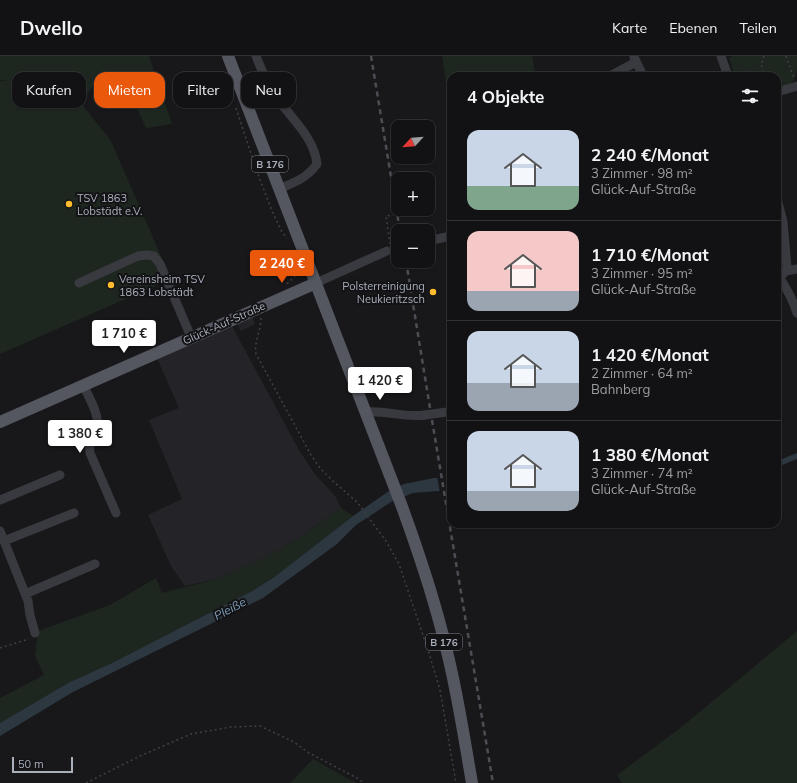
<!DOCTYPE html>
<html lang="de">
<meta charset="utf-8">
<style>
:root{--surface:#121214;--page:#1b1b1d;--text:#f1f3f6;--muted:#9c9ea0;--line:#313234;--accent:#ea580c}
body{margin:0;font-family:Mulish,sans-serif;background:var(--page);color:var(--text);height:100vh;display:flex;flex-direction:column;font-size:15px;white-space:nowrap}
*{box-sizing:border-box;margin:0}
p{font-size:13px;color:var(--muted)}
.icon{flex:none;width:22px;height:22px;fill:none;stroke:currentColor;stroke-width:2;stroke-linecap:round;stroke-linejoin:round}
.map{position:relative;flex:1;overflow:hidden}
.details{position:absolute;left:447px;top:16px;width:334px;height:456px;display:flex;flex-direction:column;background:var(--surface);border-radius:12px;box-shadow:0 1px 3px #0004,0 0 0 1px var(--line)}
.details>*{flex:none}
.guide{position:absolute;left:12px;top:16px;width:375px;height:36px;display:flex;gap:8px}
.needle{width:26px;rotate:244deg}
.buttons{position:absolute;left:391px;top:64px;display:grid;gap:8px}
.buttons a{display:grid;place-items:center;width:44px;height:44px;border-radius:8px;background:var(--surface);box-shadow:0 1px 3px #0004,0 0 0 1px var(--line);font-size:20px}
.scale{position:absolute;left:12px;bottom:10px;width:61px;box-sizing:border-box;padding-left:4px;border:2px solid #aaafbc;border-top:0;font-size:11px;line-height:14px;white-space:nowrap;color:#aaafbc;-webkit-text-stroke:3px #131316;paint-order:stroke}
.price{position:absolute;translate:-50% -34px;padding:0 9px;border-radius:4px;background:#fff;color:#222;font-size:13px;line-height:26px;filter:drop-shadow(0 1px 2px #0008)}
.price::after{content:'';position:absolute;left:50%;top:24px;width:12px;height:9px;margin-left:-6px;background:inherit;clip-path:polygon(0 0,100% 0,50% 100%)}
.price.current{background:var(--accent);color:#fff}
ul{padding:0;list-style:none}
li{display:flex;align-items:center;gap:12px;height:100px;padding:0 20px}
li+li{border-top:1px solid var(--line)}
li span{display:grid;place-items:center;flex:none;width:112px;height:80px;border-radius:12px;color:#555}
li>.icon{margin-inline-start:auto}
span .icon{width:48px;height:48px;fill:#fffc;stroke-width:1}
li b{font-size:17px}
h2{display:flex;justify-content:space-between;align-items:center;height:48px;padding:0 20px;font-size:17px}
.pill{padding:0 14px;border-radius:12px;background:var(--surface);box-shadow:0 1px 3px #0004,0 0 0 1px var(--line);font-size:14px;line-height:36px}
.pill.current{background:var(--accent);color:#fff}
header{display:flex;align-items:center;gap:24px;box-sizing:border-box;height:56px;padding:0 20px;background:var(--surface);border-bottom:1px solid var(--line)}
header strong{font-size:19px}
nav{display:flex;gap:22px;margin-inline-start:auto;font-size:14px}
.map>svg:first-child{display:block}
</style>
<header>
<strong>Dwello</strong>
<nav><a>Karte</a><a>Ebenen</a><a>Teilen</a></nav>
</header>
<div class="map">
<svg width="797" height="727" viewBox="0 0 797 727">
<rect width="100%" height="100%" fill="#18181b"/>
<path fill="#242428" d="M252,260L255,268L241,275L237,267Z
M232,270L299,394L314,417L335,440L341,452L296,484L270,499L218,523L185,530L171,510L148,459L182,443L149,364L179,352L157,302Z"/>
<path fill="#1e271f" d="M0,0H149L172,68L146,72L122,20L93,30L81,47L111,85L171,223L0,298V25L9,24H0Z
M442,0H532L536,20H451V61Z
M733,0H797C797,23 797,27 777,33V20H735L729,2Z
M341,452L353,460L273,522L252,535L112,607L68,627L0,667V642L44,619L35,600L38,575L110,549L156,522L162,537L218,523L270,499L296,484Z
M797,575V727H622L617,719L679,673Z
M313,703L356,727H290Z"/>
<path fill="#2d3740" d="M797,397V403L777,411V405Z
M434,422H451V434L413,437L391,446L356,469L337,488L263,542L73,636L0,680V667L68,627L112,607L252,535L273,522L353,460L389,435L404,428Z"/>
<path fill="#18181b" d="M437,420H451V436L440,437Z"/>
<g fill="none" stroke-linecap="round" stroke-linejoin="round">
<path stroke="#3f4147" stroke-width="1.5" stroke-dasharray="2 3" stroke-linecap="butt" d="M764,0L761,9L765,20
M786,0L794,22
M222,15L226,26
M757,18L764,16
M747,20L749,16C753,14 756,16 758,20
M236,52L256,113L272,155L282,176L287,182
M390,188L386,160L393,159
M287,228L299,216V212
M261,262C261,275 254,285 256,298L311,399L320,412L334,426L357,446L386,485L399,508L429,597L440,634L456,727
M0,592L29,583
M86,727L140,700L191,678L231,671L260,670L294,686L309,697L357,722L364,727"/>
<path stroke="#393a40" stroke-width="9" d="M256,0C261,13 267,27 275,39C290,62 314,80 317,108C307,122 295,126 279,133
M721,0L728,20
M634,1L643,20
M610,20L636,6
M777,36L797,30
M777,143L783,166L787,211L783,218L777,222
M428,185L451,180
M786,215L797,213
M779,221C787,233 793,244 797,257
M79,227L138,200L147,199L154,200L160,208L191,281
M316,227L387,195
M83,329C88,339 100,360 97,370C94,381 88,386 90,397L116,457
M365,356C385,354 404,362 425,359
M0,444L60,419
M0,475L28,545L30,559L35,577
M4,485L74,457
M25,538L95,508"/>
<path stroke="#555760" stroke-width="12" d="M228,0L401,448C416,489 430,530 441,572C455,623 463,675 472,727
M0,366L316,227"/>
<path stroke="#4c4e55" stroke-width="2.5" stroke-dasharray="5 4" stroke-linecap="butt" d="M371,0L400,175
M406,205L430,352
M432,364L493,727"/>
<path stroke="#393a40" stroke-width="9" d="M425,359L447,356"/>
</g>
<g fill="#ffbc2c" stroke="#131316" stroke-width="1.5">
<circle cx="69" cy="148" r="4"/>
<circle cx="111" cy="229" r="4"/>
<circle cx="433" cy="236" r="4"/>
</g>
<g text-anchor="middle" stroke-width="4" stroke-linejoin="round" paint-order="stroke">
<g fill="#131316" stroke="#7d808a" stroke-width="1">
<rect x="252" y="100" width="36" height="16" rx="3"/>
<rect x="426" y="578" width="36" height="16" rx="3"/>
</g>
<g font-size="10" font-weight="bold" fill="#aaafbc">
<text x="270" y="112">B 176</text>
<text x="444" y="590">B 176</text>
</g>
<g font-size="11" fill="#aaafbc" stroke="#131316" text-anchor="start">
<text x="77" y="146">TSV 1863<tspan x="77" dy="13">Lobstädt e.V.</tspan></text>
<text x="119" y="227">Vereinsheim TSV<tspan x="119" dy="13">1863 Lobstädt</tspan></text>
<text x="425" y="234" text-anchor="end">Polsterreinigung<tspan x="425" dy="13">Neukieritzsch</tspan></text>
</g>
<g font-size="11" fill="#aaafbc" stroke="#131316">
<text transform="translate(224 267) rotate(-24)" y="4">Glück-Auf-Straße</text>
</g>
<g font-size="12" font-style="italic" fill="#7e9db9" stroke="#131316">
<text transform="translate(230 553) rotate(-28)" y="4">Pleiße</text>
</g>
</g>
</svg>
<div class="buttons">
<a><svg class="needle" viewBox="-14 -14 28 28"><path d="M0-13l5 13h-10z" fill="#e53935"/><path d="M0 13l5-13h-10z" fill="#9c9ea0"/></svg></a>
<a>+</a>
<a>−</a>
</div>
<div class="scale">50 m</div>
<b class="price current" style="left:282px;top:228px">2 240 €</b>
<b class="price" style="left:124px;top:298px">1 710 €</b>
<b class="price" style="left:380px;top:345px">1 420 €</b>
<b class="price" style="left:80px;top:398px">1 380 €</b>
<div class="guide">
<a class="pill">Kaufen</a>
<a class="pill current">Mieten</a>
<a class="pill">Filter</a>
<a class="pill">Neu</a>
</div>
<section class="details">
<h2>4 Objekte<svg class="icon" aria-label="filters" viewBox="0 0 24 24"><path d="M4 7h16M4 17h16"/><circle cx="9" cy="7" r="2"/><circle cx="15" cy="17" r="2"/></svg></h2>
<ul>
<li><span style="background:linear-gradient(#c9d6e8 70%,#7fa58c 0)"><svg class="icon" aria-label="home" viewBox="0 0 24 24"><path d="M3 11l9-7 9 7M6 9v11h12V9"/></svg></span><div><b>2 240 €/Monat</b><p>3 Zimmer · 98 m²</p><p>Glück-Auf-Straße</p></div></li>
<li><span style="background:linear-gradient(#f6c9c9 75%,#9aa5b1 0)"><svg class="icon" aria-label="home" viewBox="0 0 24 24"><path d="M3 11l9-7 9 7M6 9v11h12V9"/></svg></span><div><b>1 710 €/Monat</b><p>3 Zimmer · 95 m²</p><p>Glück-Auf-Straße</p></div></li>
<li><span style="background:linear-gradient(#c9d6e8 65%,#9aa5b1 0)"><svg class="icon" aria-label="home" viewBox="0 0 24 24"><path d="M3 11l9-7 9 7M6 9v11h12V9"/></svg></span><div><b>1 420 €/Monat</b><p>2 Zimmer · 64 m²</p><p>Bahnberg</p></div></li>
<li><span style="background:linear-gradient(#c9d6e8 75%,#9aa5b1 0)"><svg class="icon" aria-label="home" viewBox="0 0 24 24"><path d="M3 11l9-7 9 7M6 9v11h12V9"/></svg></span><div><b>1 380 €/Monat</b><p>3 Zimmer · 74 m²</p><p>Glück-Auf-Straße</p></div></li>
</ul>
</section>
</div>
